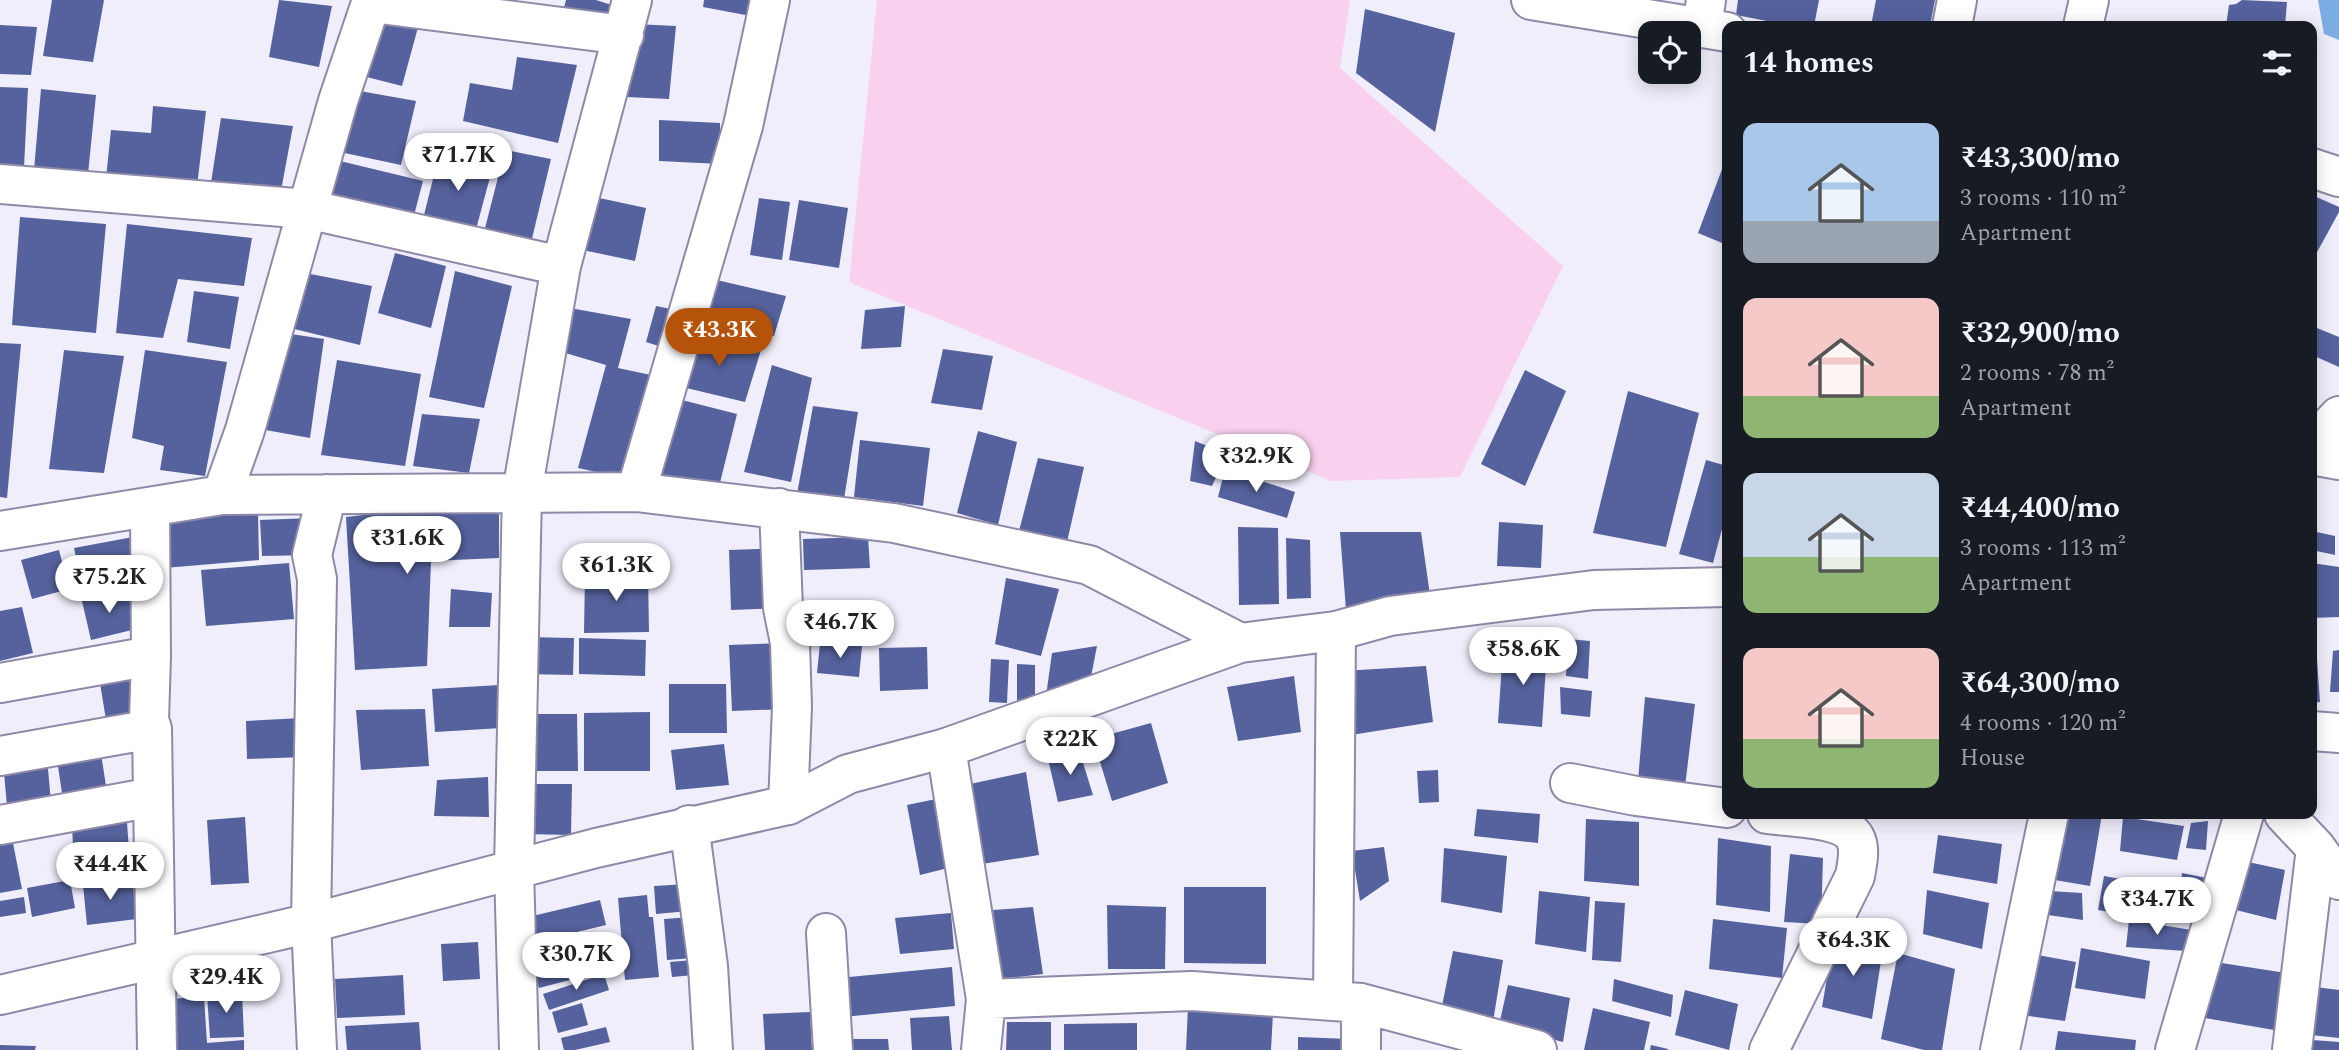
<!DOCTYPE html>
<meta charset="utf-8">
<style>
:root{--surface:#171b24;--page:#242831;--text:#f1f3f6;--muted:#9ea1a6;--accent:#b45309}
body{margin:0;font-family:Spectral,serif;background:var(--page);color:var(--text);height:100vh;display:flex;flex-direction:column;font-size:26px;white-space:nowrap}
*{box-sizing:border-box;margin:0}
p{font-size:23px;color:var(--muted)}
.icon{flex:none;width:38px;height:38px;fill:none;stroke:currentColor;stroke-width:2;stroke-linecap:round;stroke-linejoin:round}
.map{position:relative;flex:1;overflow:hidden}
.sheet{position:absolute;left:1722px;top:21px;width:595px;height:798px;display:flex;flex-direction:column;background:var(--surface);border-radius:14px;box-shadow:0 4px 18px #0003}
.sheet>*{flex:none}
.buttons{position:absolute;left:1638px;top:21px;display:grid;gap:14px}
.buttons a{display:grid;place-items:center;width:63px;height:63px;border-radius:14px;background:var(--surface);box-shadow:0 4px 18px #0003;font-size:35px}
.price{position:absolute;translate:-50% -60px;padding:0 16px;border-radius:24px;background:#fff;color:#222;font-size:23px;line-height:46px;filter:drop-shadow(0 2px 4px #0008)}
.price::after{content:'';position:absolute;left:50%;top:42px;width:21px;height:16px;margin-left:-10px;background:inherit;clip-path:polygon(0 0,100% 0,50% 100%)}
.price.on{background:var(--accent);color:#fff}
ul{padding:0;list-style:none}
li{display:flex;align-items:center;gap:21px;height:175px;padding:0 21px}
li span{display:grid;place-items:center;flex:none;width:196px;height:140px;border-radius:14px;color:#555}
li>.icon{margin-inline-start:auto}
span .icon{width:84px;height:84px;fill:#fffc;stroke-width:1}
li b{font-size:30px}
h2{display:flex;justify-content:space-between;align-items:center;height:84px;padding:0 21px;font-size:30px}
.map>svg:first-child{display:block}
</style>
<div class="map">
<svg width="2339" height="1050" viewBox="0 0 2339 1050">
<rect width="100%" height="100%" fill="#f0eefb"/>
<path fill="#f9d1ee" d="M877,0H1350L1340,68L1563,266L1460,477L1331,481L849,282Z"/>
<path fill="#7dade5" d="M2318,0H2339V40L2324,34Z"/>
<path fill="#55629d" d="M52,0H104L93,62L43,56Z
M279,0L332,6L319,67L269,57Z
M566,0H596L615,6L610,29L559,27Z
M704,0H760L756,17L703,7Z
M1738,0H1819L1814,26H1793L1736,15Z
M1876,0H1935L1930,26H1871Z
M2242,0L2287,2L2285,26H2226L2229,5L2236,4Z
M1365,9L1455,33L1435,132L1356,73Z
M377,12L420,20L402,86L359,75Z
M634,24L676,26L669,99L626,97Z
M0,25L37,27L31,75L0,74Z
M517,57L577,65L558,143L463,121L470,83L512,90Z
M0,87L28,88L24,167L0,166Z
M41,89L96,95L88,174L34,170Z
M354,90L416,101L401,165L340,152Z
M153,106L206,111L197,186L106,178L111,130L151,133Z
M221,118L293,126L280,196L210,189Z
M659,120L720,123V164L659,161Z
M505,150L551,159L530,247L483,236Z
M439,155L493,166L475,233L423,219Z
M1727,156V245L1698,233Z
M336,160L423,181L412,223L327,202Z
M2312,195L2339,207V212L2316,254L2312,252Z
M590,196L646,208L635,261L578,249Z
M759,198L790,202L782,260L750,255Z
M799,200L848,208L839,268L789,260Z
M20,217L106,224L96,333L12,325Z
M127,224L252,238L244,286L178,279L163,338L116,333Z
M395,253L446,266L431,328L378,313Z
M295,271L372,286L360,345L286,327Z
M455,271L512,286L484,408L429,397Z
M708,278L786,296L774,336L695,316Z
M194,291L239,297L230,349L187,342Z
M656,306L681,311L677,352L646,342Z
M905,306L901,347L861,349L865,310Z
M570,308L631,319L618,368L651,375L624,478L578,468L606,365L562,352Z
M2312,326L2339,337V367L2312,355Z
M278,332L324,339L310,438L260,429Z
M692,335L761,350L745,402L678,386Z
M0,343L21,344L7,498L0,497Z
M943,349L993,356L982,410L931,403Z
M64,350L124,356L104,473L49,469Z
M145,350L227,362L205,476L160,470L164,446L132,438Z
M337,360L421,374L405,466L321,455Z
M772,365L812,378L791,482L744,472Z
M1525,370L1566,391L1525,486L1481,464Z
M1628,391L1699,413L1666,547L1593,533Z
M674,398L737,414L718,491L652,477Z
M813,406L858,412L844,499L797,494Z
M422,414L480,419L469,473L413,466Z
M978,431L1017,442L998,525L957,513Z
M860,440L930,448L923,506L854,497Z
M1195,441L1227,454L1212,486L1190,481Z
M1038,458L1084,467L1067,542L1019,531Z
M1706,460L1727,466V510L1713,563L1679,554Z
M1225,469L1295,492L1287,518L1218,497Z
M433,507H499V558L431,561L427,666L355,670L346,517Z
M258,513L259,560L164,568L166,517Z
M311,518L312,555L262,556L260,520Z
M1499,522L1543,525L1541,568L1497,566Z
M1238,527L1278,528L1279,604L1239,605Z
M2312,531L2335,536V555L2312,550Z
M1340,532H1421L1431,602L1346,610Z
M133,537L142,581L83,592L74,548Z
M868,537L870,568L804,570L803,539Z
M1286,538L1310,540L1311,598L1287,599Z
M781,548L783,608L731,610L729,550Z
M59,550L69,589L32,599L21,560Z
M289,563L294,619L206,626L201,570Z
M2312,563L2339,567V617L2312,618Z
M585,574H648L649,632L584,633Z
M1006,578L1059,589L1041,656L995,644Z
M451,589L492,593L490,627H449Z
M127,591L136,629L91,640L82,601Z
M22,607L33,653L0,661V611Z
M524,637L574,638L573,675L524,674Z
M579,638L646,640L645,676L579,674Z
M1568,639L1590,641L1588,679L1566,676Z
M784,643L788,709L732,711L729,645Z
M820,643L862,646L859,677L817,673Z
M1097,646L1089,687L1046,696L1052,653Z
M927,647L928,689L880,691L879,648Z
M1503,648L1547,650L1542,727L1498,723Z
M2339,650V692H2330L2333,651Z
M991,659L1009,660L1007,703L989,702Z
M2312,659H2317L2320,702L2312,703Z
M1017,664L1035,665V701H1017Z
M1426,666L1433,722L1351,735L1342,671Z
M141,671L149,720L107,726L99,677Z
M1294,676L1301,732L1238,741L1227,687Z
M669,684H726L727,733H669Z
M499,685L502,728L435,732L432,689Z
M1560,687L1592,691L1590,717L1561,714Z
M1645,697L1695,704L1684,795L1637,793Z
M425,709L429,766L361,770L356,710Z
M650,712V771H584V713Z
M521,714H577L578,771H522Z
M301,718L305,757L247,759L246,721Z
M1151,723L1168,783L1112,801L1093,739Z
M724,744L729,785L676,790L671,750Z
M100,747L106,786L62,793L56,753Z
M1079,750L1093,795L1058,802L1048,759Z
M47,758L51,802L7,806L3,762Z
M1438,770L1439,802L1419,803L1417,771Z
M1026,772L1039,855L982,864L970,784Z
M488,777L489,817L434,816L437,780Z
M524,784H572L571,835L524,834Z
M936,799L948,868L920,875L907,805Z
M1477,809L1540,814L1538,843L1474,836Z
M2054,814H2102L2090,886L2043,878Z
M245,817L249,883L211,885L207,820Z
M2123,817L2184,826L2177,860L2120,851Z
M1586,819L1639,822V886L1584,881Z
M2208,821L2206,850L2186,848L2191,823Z
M127,822L130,865L74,868L72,825Z
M1938,835L2002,844L1997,884L1933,873Z
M12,838L22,889L0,893V840Z
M1718,838L1771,846L1770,912L1716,905Z
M1384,847L1389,881L1360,901L1352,851Z
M1444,848L1507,856L1502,913L1441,902Z
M1790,854L1823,858L1821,924L1784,922Z
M2239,860L2285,870L2276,920L2228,908Z
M2182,873L2207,878L2201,899L2180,893Z
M2104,876L2175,889L2167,922L2098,910Z
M132,879L137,919L87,925L83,885Z
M70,880L75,908L32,917L27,888Z
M687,884L689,911L656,914L654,886Z
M1184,887H1266V964L1184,963Z
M1927,890L1989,903L1982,949L1923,934Z
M1539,891L1590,897L1586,952L1535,944Z
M2049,891L2082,893L2083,920L2048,915Z
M647,895L649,917H653L659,977L625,980L618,898Z
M24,897L26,913L0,917V901Z
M600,900L606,925L531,943L524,918Z
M1595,901L1625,903L1621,962L1592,960Z
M1107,905L1166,907L1165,969H1108Z
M1033,907L1043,974L1002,979L993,910Z
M951,913L954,949L900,954L895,918Z
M691,917L694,958L667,960L664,919Z
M1713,919L1787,928L1782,978L1709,969Z
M2129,920L2192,930L2186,951L2126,947Z
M595,936L604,971L539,988L530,954Z
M1834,936L1883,948L1872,1019L1822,1007Z
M478,942L480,979L443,981L441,944Z
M2081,948L2150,961L2145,999L2075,988Z
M1453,951L1503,960L1492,1028L1440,1016Z
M1898,953L1955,969L1942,1050H1924L1881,1039Z
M2032,954L2076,962L2065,1021L2022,1015Z
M693,960L694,975L672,977L670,962Z
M2215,962L2286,973L2274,1030L2205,1018Z
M952,967L955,1006L843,1017L839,978Z
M604,974L609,990L549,1010L543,994Z
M403,975L405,1015L337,1018L335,979Z
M1614,979L1673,995L1671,1017L1612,1001Z
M1508,985L1570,998L1563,1042L1499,1025Z
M2308,986L2339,990V1038L2302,1034Z
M1685,990L1738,1004L1729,1050L1675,1035Z
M242,992L244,1037L210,1038L207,994Z
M204,997L207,1043L244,1040V1050H171L167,999Z
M582,1003L588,1025L558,1033L552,1012Z
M1188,1007L1273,1013L1271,1050H1186Z
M1593,1008L1650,1022L1644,1050H1584Z
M810,1012L812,1050H765L763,1014Z
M949,1016L952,1050H912L910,1018Z
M419,1022L421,1050H347L345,1026Z
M1007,1022H1051V1050H1006Z
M1137,1023V1050H1064V1024Z
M606,1027L610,1042L575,1050H564L561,1038Z
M2058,1031L2136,1040L2135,1050H2055Z
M1298,1037L1349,1039V1050H1298Z
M849,1039H888L889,1050H849Z
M2299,1039L2339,1042V1050H2298Z
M0,1045L36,1046L35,1050H0Z
M1651,1045L1668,1049V1050H1650Z"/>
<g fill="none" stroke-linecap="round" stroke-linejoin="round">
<g stroke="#8f89a8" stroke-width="42">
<path id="street" d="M372,3L624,35
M1952,26L1957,0
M2083,26L2089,0
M1702,27L1706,0
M0,184L307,209L561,266
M2312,455L2339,460
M636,492L743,126L770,0
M222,495L245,430L338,101L372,0
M150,507L151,656L149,720L152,729L157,1050
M779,508L783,608L790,643L792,707L788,805
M0,531L222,495L636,492L894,523L1089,565L1240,643
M0,683L151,656
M2312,731L2339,733
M946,748L986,999L981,1050
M0,756L152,729
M1570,783L1636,796L1727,808
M1767,814C1789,817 1844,817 1855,838C1861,849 1857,864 1855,876L1769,1050
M2284,814L2316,848L2339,880
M0,825L153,797
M689,825L708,966L713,1050
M826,933L833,1050
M986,999L1192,991L1361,1003L1537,1050
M1333,1001L1336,631
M1361,1003V1050
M317,1050L311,923L317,579L312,555L327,494
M519,1050L514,869L522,492L561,266L632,0
M2000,1050L2049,814
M2175,1050L2244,814
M2292,1050L2316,848"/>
</g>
<g stroke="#8f89a8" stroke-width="42">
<path id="secondary" d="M1531,0L1727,32
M2312,168L2339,177
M2312,445L2339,416
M0,995L311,923L596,848L788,805L848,774L946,748L1240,643L1336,631L1390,616L1594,590L1727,587"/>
</g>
<use href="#street" stroke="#fff" stroke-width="38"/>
<use href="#secondary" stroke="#fff" stroke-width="38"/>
</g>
</svg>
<div class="buttons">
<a><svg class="icon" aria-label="locate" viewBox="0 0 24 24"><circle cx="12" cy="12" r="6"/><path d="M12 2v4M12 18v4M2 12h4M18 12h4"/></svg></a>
</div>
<b class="price" style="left:458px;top:193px">₹71.7K</b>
<b class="price on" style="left:719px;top:368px">₹43.3K</b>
<b class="price" style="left:1256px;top:494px">₹32.9K</b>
<b class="price" style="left:407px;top:576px">₹31.6K</b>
<b class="price" style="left:616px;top:603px">₹61.3K</b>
<b class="price" style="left:109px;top:615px">₹75.2K</b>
<b class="price" style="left:840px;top:660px">₹46.7K</b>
<b class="price" style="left:1523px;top:687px">₹58.6K</b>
<b class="price" style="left:1070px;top:777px">₹22K</b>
<b class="price" style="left:110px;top:902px">₹44.4K</b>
<b class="price" style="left:2157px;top:937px">₹34.7K</b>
<b class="price" style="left:1853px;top:978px">₹64.3K</b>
<b class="price" style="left:576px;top:992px">₹30.7K</b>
<b class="price" style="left:226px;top:1015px">₹29.4K</b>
<section class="sheet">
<h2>14 homes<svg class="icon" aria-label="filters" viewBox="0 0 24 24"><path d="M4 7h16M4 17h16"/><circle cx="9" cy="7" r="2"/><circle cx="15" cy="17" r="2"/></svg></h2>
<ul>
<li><span style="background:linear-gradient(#a9c7e8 70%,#9aa5b1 0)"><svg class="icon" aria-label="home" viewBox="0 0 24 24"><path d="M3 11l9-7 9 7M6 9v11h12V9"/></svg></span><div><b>₹43,300/mo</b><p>3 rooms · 110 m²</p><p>Apartment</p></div></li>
<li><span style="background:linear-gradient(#f6c9c9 70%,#8fb573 0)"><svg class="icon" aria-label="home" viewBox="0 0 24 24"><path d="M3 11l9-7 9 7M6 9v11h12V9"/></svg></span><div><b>₹32,900/mo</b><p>2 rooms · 78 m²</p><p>Apartment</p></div></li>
<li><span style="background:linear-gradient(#c9d6e8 60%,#8fb573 0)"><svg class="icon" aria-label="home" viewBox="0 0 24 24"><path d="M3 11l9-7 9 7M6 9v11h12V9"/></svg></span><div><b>₹44,400/mo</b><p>3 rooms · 113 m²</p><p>Apartment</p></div></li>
<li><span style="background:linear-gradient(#f6c9c9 65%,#8fb573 0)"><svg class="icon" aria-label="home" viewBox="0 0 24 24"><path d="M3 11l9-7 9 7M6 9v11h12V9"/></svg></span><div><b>₹64,300/mo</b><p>4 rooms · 120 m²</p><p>House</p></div></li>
</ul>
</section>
</div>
